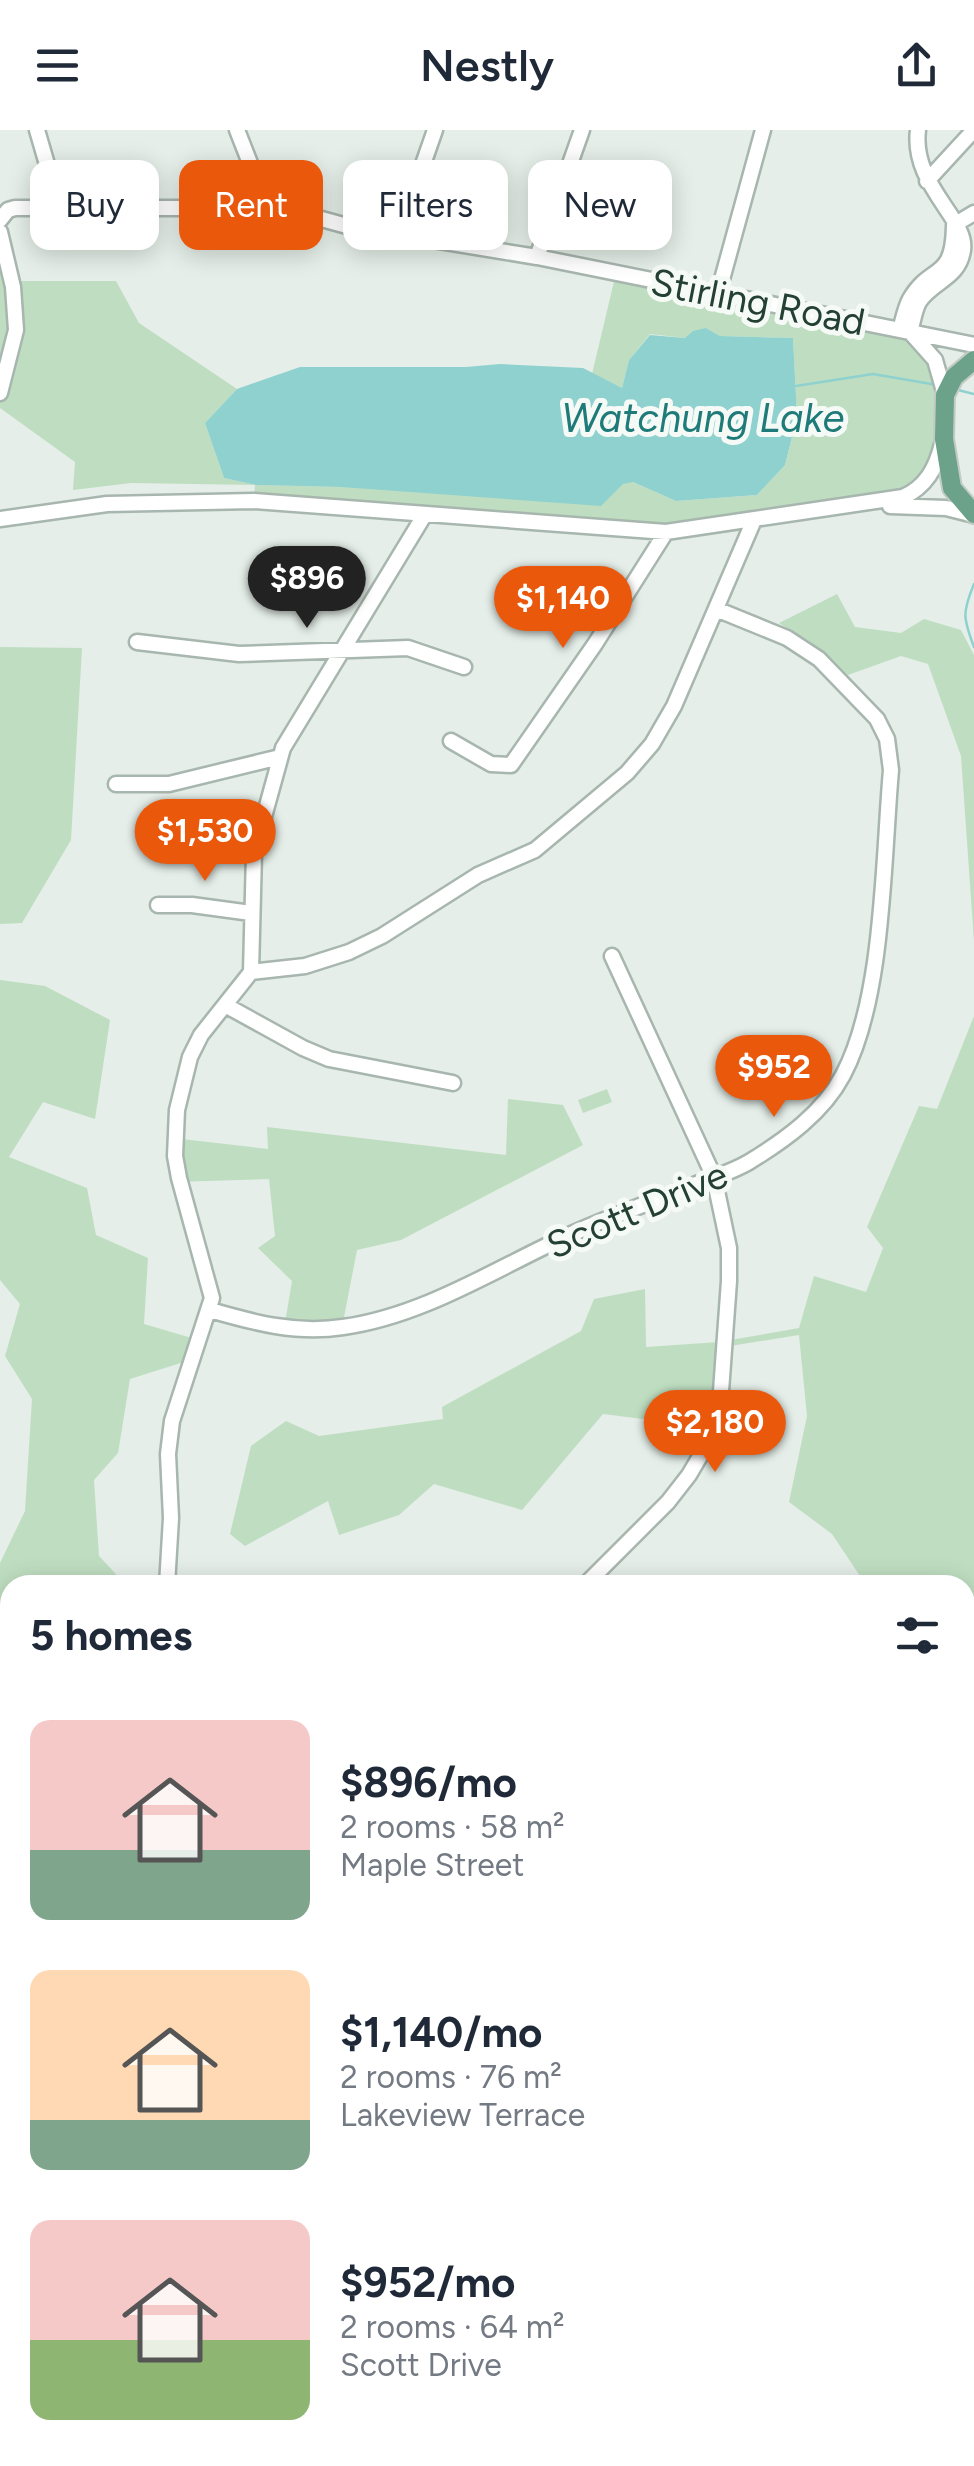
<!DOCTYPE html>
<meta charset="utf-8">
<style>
:root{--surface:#fff;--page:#f2f2f3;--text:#1f2937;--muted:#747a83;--accent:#ea580c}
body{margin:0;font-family:Figtree,sans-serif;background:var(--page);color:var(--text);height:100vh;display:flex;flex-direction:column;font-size:38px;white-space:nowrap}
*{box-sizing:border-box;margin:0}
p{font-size:32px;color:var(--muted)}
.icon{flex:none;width:55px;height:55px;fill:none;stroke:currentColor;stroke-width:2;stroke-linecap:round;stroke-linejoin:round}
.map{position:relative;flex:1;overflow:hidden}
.sheet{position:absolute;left:0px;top:1445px;width:975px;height:892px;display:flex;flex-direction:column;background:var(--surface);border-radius:30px 30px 0 0;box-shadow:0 5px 25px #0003}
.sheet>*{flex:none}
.hud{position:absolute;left:30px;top:30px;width:915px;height:90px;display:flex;gap:20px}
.price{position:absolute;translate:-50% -85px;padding:0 22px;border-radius:35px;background:var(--accent);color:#fff;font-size:32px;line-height:65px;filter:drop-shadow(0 2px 5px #0008)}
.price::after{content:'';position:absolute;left:50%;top:60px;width:30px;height:22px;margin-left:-15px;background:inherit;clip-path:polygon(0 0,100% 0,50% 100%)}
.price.on{background:#222;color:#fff}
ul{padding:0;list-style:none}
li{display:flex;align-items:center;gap:30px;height:250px;padding:0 30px}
li span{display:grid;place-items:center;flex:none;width:280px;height:200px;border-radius:20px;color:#555}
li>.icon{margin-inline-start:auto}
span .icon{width:120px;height:120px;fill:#fffc;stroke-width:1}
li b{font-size:42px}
h2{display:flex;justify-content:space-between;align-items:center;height:120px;padding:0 30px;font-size:42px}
.chip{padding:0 35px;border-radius:20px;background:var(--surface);box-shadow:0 5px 25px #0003;font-size:35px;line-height:90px}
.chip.on{background:var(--accent);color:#fff}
header{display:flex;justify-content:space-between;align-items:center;height:130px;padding:0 30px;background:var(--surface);font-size:45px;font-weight:600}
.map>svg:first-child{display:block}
</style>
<header><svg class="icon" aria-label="menu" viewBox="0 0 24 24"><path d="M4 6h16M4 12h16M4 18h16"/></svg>Nestly<svg class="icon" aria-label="share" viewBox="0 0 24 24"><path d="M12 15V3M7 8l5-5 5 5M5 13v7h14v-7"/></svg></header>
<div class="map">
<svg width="974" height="2336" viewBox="0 0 974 2336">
<rect width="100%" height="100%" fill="#e5eee8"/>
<path fill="#bfdec1" d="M0,83L9,151H116L139,193L237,259L205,293L224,348L256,355L341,357L633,352L676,371L757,365L785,335L797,287L793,208L720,206L706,198L685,208L650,204L629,230L622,258L592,244L616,143L910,202L935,230L944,309L916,361L666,402L254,371L255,355L131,353L73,360L75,332L0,278Z
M837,464L855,497L901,503L924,489L961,500L974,525V811L961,626L928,534L901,526L848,545L819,520L779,493Z
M0,517L82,518L71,710L22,793L0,794Z
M0,850L45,856L110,890L95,989L43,972L9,1027L87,1058L96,1105L148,1128L144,1194L195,1209L187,1231L130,1249L118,1323L94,1350L99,1426L126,1455H10V1532L0,1536V1433L25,1381L32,1269L5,1226L20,1174L0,1150Z
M974,886V1495L965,1511V1455H866L832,1404L789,1372L807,1286L799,1205L718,1218L713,1278L700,1312L659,1291L603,1284L522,1380L434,1354L399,1385L339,1405L328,1371L245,1416L230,1404L251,1316L286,1291L319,1306L443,1289L442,1277L581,1201L594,1169L645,1159L646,1217L719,1212L799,1198L814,1146L866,1162L883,1118L867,1097L919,976L937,979Z
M607,959L612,972L583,983L578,970Z
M508,969L563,975L583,1015L401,1110L357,1120L341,1203L283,1205L292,1151L258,1118L275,1106L269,1049L173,1052V1008L268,1019L267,997L506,1025Z
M974,1626V1769L967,1833L974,1836V1928L965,1929V1648Z
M10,1769V2262L0,2271V1771Z
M974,1993V2082L965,2081V1995Z
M869,2328H939L898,2336H871Z"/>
<path fill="#8fd1cf" d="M706,198L720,206L793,208L797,287L785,335L757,365L676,371L633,352L623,354L601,376L341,357L256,355L224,348L205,293L237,259L300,237H466L500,234L583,238L622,258L629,230L650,205L685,208L693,201Z"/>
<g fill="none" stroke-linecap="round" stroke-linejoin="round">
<path stroke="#8fd1cf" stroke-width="2.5" d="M796,256L873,244L937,255
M954,259L974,264
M974,454C962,483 963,488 974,517"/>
<g stroke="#a7b6ae" stroke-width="19">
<path id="minor" d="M37,0L60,79
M237,0L255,46L279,71L307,85L347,96L537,127L974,215
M927,51L974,0
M0,90L8,80L15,78H240L257,74L268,63
M954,95L974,83
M0,102L13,157L16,200L0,263
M399,103L435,0
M537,127L582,0
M718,164L763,0
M900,200C903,190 905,178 910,169C931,133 953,152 954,96
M910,202C913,193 914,181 919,172C932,151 959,149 963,120C968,89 911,55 918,0
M911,203L935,230L945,265
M890,376L946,378L974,385
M0,389L107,374L254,371L666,402L903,367C926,357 936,338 942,314
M137,512L239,524L408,518L464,537
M451,611L491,634L511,635L595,514L666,402
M116,654H169L280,627
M158,775H192L251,783
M251,842L254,723L283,618L425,384
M225,875L303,918L329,929L453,953
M210,1180C255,1193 296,1204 343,1197C423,1186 495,1139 567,1106C608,1087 652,1072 694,1055C712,1048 732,1042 749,1032C785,1010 823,983 843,945C884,868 883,729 891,640L887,609L877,589L819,529L787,508L716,479
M167,1455L171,1388L168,1324L172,1291L212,1168L179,1048L175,1026L177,980L190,927L201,905L251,842L305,836L349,822L382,806L478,745L535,720L627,643L652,614L674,576L754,390
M585,1455L668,1372L689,1345L709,1311L720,1275L729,1151V1118L714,1047L612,826
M0,1529L10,1530
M0,1689L10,1685
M965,1985L974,1983
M965,2217L974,2218
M174,2328L176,2336
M361,2328L363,2336
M550,2328L552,2336
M862,2328L864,2336
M198,2336L235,2328"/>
</g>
<g stroke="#c2cac6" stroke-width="22">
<path id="major" d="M974,230L954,247L945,265L944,309L952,358L974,384"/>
</g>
<use href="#minor" stroke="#fff" stroke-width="14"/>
<use href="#major" stroke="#6ba289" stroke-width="18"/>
</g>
<g text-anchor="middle" stroke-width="10" stroke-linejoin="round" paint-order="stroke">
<g font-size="38" fill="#244033" stroke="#f6faf7">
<text transform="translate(758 172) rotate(11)" y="13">Stirling Road</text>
<text transform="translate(637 1080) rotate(-23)" y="13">Scott Drive</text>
</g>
<g font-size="40" font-style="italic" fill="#1f7b79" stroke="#f6faf7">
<text x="703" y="302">Watchung Lake</text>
</g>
</g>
</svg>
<b class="price on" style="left:307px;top:501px">$896</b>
<b class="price" style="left:563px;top:521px">$1,140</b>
<b class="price" style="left:205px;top:754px">$1,530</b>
<b class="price" style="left:774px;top:990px">$952</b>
<b class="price" style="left:715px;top:1345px">$2,180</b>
<div class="hud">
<a class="chip">Buy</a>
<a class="chip on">Rent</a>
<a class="chip">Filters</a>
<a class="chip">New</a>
</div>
<section class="sheet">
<h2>5 homes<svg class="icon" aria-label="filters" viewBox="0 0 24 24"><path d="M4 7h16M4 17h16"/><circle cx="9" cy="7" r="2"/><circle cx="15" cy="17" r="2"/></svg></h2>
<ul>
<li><span style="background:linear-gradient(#f6c9c9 65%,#7fa58c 0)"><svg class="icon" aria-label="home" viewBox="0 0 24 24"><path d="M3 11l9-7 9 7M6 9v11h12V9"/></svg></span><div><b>$896/mo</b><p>2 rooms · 58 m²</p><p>Maple Street</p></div></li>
<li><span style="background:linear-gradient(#ffd9b3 75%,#7fa58c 0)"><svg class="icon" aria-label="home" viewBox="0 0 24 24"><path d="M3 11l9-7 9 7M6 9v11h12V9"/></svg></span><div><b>$1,140/mo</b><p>2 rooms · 76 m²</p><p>Lakeview Terrace</p></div></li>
<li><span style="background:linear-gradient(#f6c9c9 60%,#8fb573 0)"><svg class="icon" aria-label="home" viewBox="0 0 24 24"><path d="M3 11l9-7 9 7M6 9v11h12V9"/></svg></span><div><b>$952/mo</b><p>2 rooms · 64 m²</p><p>Scott Drive</p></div></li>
</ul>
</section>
</div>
